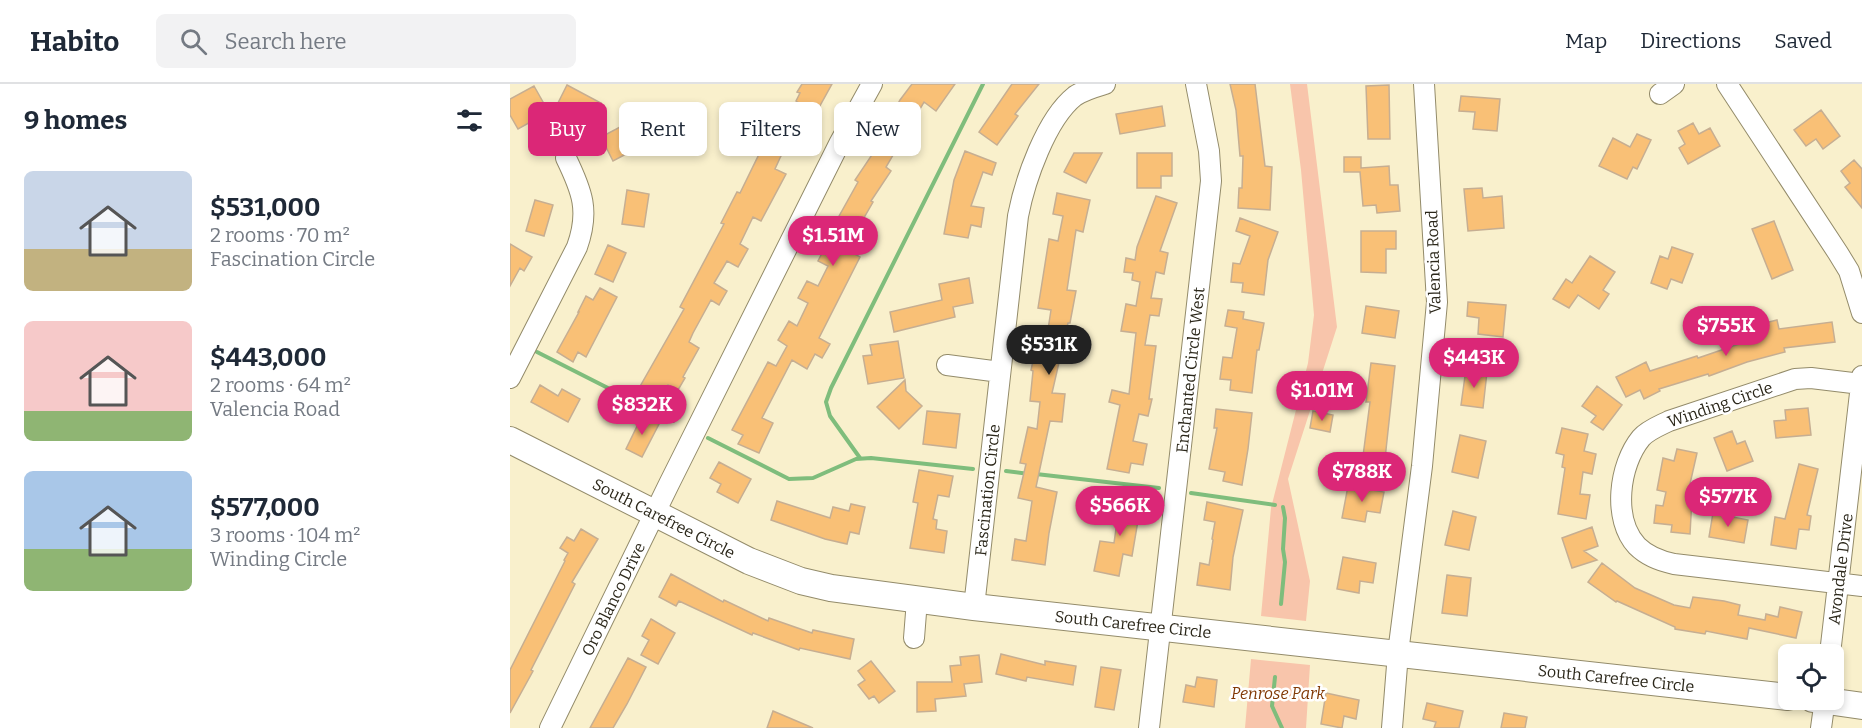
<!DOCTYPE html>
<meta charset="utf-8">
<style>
:root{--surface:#fff;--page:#f2f2f3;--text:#1f2937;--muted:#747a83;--line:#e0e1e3;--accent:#db2777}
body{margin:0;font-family:Bitter,serif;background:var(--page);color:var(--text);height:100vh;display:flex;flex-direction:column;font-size:22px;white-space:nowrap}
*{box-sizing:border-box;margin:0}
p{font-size:20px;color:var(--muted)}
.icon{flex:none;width:33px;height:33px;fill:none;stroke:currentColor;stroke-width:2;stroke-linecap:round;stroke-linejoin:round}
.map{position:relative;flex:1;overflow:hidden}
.sheet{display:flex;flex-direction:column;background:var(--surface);width:510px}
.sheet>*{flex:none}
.hud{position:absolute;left:18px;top:18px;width:570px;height:54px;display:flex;gap:12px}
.tools{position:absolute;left:1268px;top:560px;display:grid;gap:12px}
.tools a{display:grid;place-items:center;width:66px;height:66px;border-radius:9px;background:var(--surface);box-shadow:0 3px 9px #0003;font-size:30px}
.price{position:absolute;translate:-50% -51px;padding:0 14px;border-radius:21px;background:var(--accent);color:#fff;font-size:20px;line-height:39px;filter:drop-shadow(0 2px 3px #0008)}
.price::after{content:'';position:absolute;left:50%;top:36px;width:18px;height:14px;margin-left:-9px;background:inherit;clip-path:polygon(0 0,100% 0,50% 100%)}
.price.selected{background:#222;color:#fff}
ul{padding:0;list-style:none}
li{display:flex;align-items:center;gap:18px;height:150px;padding:0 24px}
li span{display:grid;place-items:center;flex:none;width:168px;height:120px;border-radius:9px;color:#555}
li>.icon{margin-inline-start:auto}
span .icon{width:72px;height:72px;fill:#fffc;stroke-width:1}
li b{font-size:26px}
h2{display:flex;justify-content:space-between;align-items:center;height:72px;padding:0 24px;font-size:26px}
.tag{padding:0 21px;border-radius:9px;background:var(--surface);box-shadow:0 3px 9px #0003;font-size:21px;line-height:54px}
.tag.selected{background:var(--accent);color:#fff}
header{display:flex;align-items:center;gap:36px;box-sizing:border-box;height:84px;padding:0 30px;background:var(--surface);border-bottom:2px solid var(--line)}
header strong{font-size:28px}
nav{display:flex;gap:33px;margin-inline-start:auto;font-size:21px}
.search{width:420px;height:54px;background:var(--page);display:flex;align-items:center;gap:15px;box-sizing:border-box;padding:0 21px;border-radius:9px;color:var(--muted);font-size:22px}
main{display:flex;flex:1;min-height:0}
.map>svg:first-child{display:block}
</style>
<header>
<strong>Habito</strong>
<div class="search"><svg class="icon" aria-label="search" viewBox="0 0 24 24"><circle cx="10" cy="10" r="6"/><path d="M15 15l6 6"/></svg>Search here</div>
<nav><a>Map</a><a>Directions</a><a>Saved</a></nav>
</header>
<main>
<section class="sheet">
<h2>9 homes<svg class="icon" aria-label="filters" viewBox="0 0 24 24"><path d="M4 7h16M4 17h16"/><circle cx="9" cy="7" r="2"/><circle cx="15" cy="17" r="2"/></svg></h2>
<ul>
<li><span style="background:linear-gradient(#c9d6e8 65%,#c2b280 0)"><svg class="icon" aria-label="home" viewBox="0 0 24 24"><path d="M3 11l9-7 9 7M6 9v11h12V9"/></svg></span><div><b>$531,000</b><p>2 rooms · 70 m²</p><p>Fascination Circle</p></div></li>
<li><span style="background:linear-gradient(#f6c9c9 75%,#8fb573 0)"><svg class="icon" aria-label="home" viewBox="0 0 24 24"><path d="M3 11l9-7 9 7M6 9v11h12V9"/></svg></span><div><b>$443,000</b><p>2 rooms · 64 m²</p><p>Valencia Road</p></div></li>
<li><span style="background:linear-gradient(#a9c7e8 65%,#8fb573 0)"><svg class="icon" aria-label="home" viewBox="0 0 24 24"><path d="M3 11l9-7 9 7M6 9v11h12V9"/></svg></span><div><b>$577,000</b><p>3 rooms · 104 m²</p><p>Winding Circle</p></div></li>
</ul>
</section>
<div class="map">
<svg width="1352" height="644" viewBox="0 0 1352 644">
<rect width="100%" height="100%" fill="#f9f0cc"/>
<path fill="#f8c5ab" d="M780,0H797L827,243L778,395L800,497L796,537L751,532L761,424L798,279L804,231L791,86Z
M741,575L800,581L796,644H735Z"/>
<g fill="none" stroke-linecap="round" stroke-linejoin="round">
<path stroke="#7fbd7c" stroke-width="4" d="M27,268L163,337
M198,354L279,395L303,394L346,375L361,374L463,385
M350,374L320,332L316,318L321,304L473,0
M496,387L519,390
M526,390L649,404
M681,409L765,421
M771,520L775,478L773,465L775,434L773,423
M765,593L762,622L772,644"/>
</g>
<path fill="#f9c076" stroke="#c6ae92" stroke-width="1.5" d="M292,0H322L291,56L282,51L270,74L265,85L276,90L251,137L243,133L230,160L238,165L228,183L217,177L204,199L217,207L209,221L201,216L183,249L179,258L189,264L173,293L175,294L168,306L158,301L150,318L128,306L174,225L170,223L214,140L211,139L227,108L230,109L255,58L252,56L265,32L278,39L289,19L286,17L290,9L287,8Z
M402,0H445L426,27L414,18L376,83L381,87L361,117L363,118L336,165L350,173L309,254L320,260L312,274L305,270L297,285L282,276L252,334L263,339L249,369L228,360L233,351L222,346L258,278L266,282L277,262L268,256L279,237L287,242L298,219L288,214L297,197L308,202L318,182L308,177L325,144L323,143L348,98L345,96L374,53L371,52L390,16Z
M502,0H529L505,30L508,32L487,61L469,48Z
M720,0H745L755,82L762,83L760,126L728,124L729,104H732L733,72H730L726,26Z
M57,1L91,19L82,39L47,21Z
M879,1L880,55H858L856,2Z
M24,2L33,18L21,25L26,35L8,45L0,31V15Z
M951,12L990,15L987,47L963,45L965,28L949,27Z
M652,22L655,42L610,50L606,30Z
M1311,26L1330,52L1313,65L1306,55L1296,62L1284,46Z
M1183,39L1189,50L1200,44L1210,62L1178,80L1169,64L1175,60L1168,47Z
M110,43L122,67L103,77L91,53Z
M1127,50L1141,56L1127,85L1123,83L1117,95L1089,82L1103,54L1120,63Z
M455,67L486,79L482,91L473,88L461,122L474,124L471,143L461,141L458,154L434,150L444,96Z
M564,69H592L576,99L554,88Z
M627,69H662V92H651V104H627Z
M834,73H851V84L879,82L880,101H888L890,127L867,129L866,121L853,122L850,88H834Z
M1344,76L1352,85V124L1335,103L1340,99L1331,87Z
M972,104L973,114L992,112L994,144L958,147L954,105Z
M117,106L139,110L134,143L112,140Z
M547,109L580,116L573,148L566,146L557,206L566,207L560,239H558L542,309L555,310L552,338L540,337L526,403L547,408L539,449L535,481L502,476L505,455L516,457L522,417L508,414L516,380L510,379L518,343L527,345L530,318L520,317L523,287L521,286L529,250L537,252L541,226L528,224L539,155L548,157L553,132L543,130Z
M646,112L667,119L650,167L658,169L654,190L646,188L641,214L652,215L649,232L640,231L635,261L646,262L639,315H642L638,332L629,330L623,357L637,360L633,381L621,379L619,389L597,385L610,321L599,318L602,306L619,310L626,249L611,247L616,220L626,222L630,198L622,196L623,189L614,188L616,174L625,176L627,163Z
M25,116L43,121L34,152L16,147Z
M730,134L768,148L758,176L754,211L732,208L733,199L721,198L723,179L730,180L740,152L726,147Z
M1264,137L1283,186L1262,195L1242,145Z
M851,147H886V165H876V189L851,188Z
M0,160L22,173L14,187L10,184L0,202Z
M98,161L116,169L103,198L85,190Z
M1162,163L1183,170L1172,199L1161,195L1157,205L1141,199L1150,172L1158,175Z
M1080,172L1105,188L1093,206L1099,210L1089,225L1068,211L1059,224L1043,215L1056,195L1062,199Z
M459,194L463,219L443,223L445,233L384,248L380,228L432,216L429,200Z
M90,204L107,213L76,273L68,268L63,278L47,268L69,228H68L76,212L83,216Z
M958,218L996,221L993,253L968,250L969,234L957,232Z
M856,222L889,227L885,254L852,249Z
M718,226L734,228L733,235L754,239L749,266H747L742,309L720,306L721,296L710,295L713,273L722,274L727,244L715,242Z
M1267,236L1269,245L1322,238L1325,258L1274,264L1275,268L1237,278L1199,292L1198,290L1149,305L1150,307L1134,315L1130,306L1116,313L1106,293L1136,278L1140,287L1187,272L1188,274L1238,257L1235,244Z
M388,257L394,294L358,300L353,272L362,271L360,261Z
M861,279L885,282L875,375L853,372L860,318H856Z
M956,285L977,288L973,324L951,321Z
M395,296L396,307L412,322L389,345L367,323Z
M30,301L48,312L52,305L70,315L58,338L21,318Z
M1087,302L1112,321L1093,346L1081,338L1086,332L1072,322Z
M1298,324L1301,351L1266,354L1264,337L1276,336L1275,326Z
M706,325L742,329L738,365L732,401L713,397L715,388L699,385L707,344H704Z
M417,327L450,330L446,364L413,360Z
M803,327L823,331L820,348L800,344Z
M132,332L149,340L132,373L116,365Z
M1052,344L1078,350L1074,367L1086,370L1082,390L1073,388L1070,410L1080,411L1076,435L1048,430L1055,384L1052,383L1054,371L1046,369Z
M1222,347L1227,360L1235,357L1243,377L1217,387L1204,354Z
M950,351L976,357L968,394L942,388Z
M1167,365L1187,369L1177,413L1182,414L1180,450L1161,448L1162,441L1144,439L1146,421L1153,422L1156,408L1147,406L1153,374L1164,377Z
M209,378L241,395L228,419L207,408L211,400L200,394Z
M1289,380L1308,385L1297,431L1301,432L1299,446L1289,445L1286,465L1261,461L1265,433L1275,435Z
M409,386L443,392L439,413L428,411L423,435L427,436L426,445L437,447L434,469L400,464L408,419L403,418Z
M838,402L874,408L870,429L857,427L855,438L832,434Z
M611,410L632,413L622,472L613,470L609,492L584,487L590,457L604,459Z
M267,417L320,434L323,423L339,427L341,420L355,423L349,450L340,448L337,460L315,455L261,436Z
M697,418L733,426L723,473L720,506L687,501L690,479L699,481L703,456L702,455L705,438L694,436Z
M943,427L966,433L959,466L935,461Z
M1203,429L1238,436L1234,459L1199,453Z
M1082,443L1088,462L1074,467L1087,476L1062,484L1052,454Z
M71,445L88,455L62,498L65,500L21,586L23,587L0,629V586L55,477L54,476L58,469L50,464L57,453L64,457Z
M833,473L866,479L863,499L850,497L849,509L827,505Z
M1092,479L1125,504L1164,521L1180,524L1183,513L1214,517L1230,521L1228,531L1255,536L1256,530L1268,533L1270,523L1292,528L1286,554L1239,544L1237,555L1196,547L1195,550L1165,545V543L1107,517L1106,518L1078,498Z
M161,490L213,518L214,516L258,537L259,534L302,549L303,546L344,555L340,575L290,564L289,566L243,549L242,551L169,517L166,522L149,513Z
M937,491L961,494L957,532L932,529Z
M141,535L165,549L148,580L131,571L139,556L132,552Z
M491,570L535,581V577L566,582L563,601L517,593L516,597L486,590Z
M469,571L472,598L454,600L456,612L425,615L426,627L407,628V598H442L440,582L451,581L450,573Z
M118,574L136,583L117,620L103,644H80Z
M361,577L385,607L369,619L364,612L359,615L348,601L355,596L348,587Z
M591,583L611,586L604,626L585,623Z
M687,593L707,596L704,623L673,618L676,601L685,603Z
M816,609L849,616L846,635L834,632L832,644L811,640Z
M917,619L953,627L949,644H924L926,638L913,635Z
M263,627L303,644H257Z
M994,629L1017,633L1015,644H991Z"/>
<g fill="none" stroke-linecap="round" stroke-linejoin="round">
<g stroke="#938b6a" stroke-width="22">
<path id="minor" d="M1217,0L1328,169L1339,187L1352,229
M1150,10L1164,0
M437,281L490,288
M0,294L67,163C80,127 72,107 56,74
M1351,300L1301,294L1285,295L1159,337C1149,342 1138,346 1131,354C1109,381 1102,435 1127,462C1137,472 1150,477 1164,480L1352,502
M464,523L508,132C515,96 536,35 565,12C574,6 585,3 595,0
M404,554L407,516
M1320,570L1352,292
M40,644L159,400L330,58L362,0
M639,644L701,97L699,67L686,0
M882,644L888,569L912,382L927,218L914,0
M1311,644L1315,615"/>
</g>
<g stroke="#938b6a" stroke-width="28">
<path id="major" d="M0,356L239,477L291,497L321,504L464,523L1278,613
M1303,615L1352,622"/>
</g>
<use href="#minor" stroke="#fff" stroke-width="20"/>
<use href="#major" stroke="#fff" stroke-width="26"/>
</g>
<g text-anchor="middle" stroke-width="5" stroke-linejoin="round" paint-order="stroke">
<g font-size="16" fill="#2b271a" stroke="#fff">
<text transform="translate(923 178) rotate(-92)" y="6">Valencia Road</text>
<text transform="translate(680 286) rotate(-84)" y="6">Enchanted Circle West</text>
<text transform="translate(1210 320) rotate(-19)" y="6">Winding Circle</text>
<text transform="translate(477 406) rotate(-84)" y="6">Fascination Circle</text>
<text transform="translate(154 434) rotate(27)" y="6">South Carefree Circle</text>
<text transform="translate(1330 485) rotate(-83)" y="6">Avondale Drive</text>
<text transform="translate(103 515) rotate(-64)" y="6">Oro Blanco Drive</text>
<text transform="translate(623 540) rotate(6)" y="6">South Carefree Circle</text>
<text transform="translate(1106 594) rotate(6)" y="6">South Carefree Circle</text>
</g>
<g font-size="16" font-style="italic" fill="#813905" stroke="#fff">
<text x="768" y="615">Penrose Park</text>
</g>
</g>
</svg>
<div class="tools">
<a><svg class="icon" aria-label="locate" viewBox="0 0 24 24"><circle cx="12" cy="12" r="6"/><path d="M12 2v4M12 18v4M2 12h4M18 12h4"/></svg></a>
</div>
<b class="price" style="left:323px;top:183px">$1.51M</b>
<b class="price" style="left:1216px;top:273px">$755K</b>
<b class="price selected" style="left:539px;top:292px">$531K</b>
<b class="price" style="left:964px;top:305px">$443K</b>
<b class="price" style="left:812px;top:338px">$1.01M</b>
<b class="price" style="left:132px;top:352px">$832K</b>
<b class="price" style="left:852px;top:419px">$788K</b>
<b class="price" style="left:1218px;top:444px">$577K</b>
<b class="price" style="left:610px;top:453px">$566K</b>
<div class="hud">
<a class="tag selected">Buy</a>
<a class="tag">Rent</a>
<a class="tag">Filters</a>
<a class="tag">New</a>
</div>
</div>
</main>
